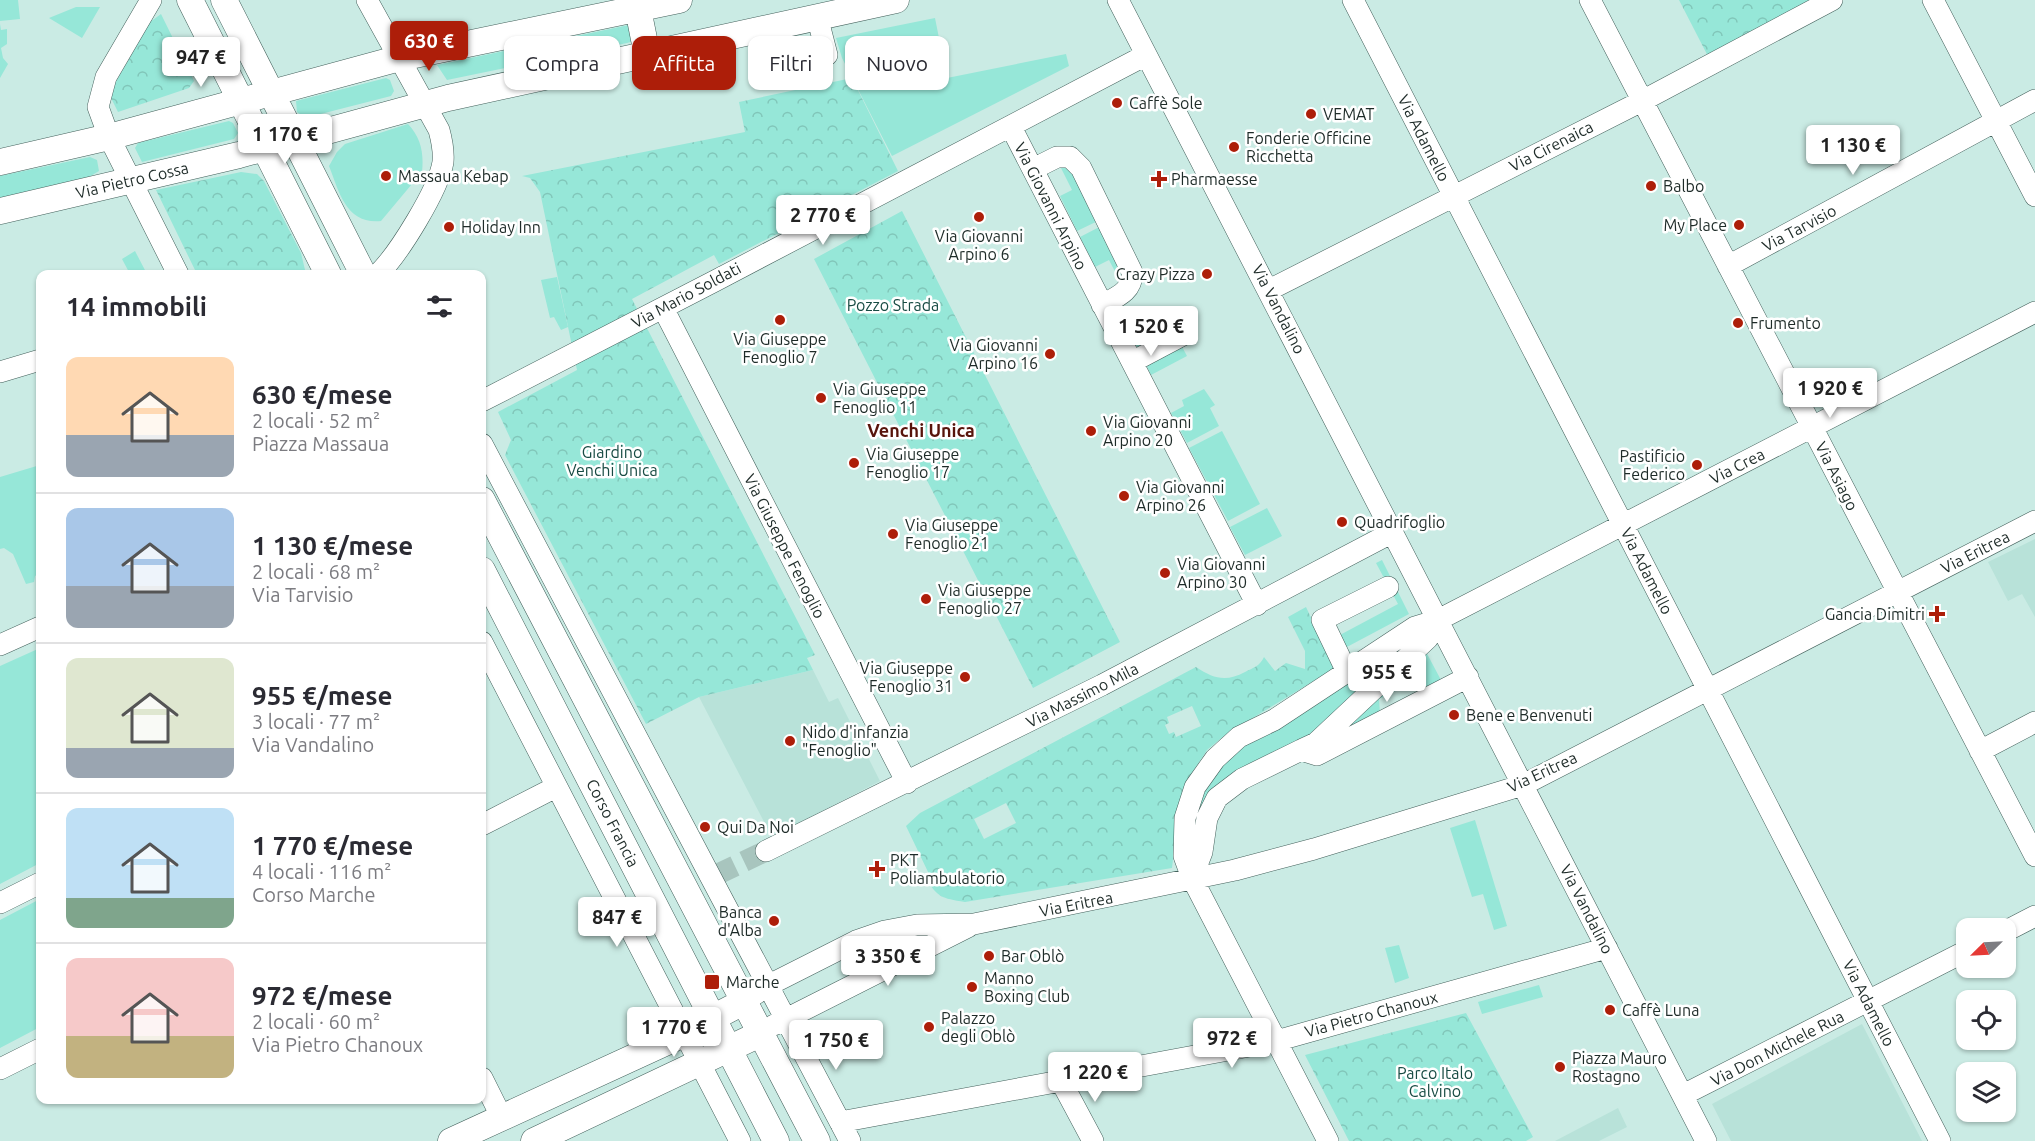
<!DOCTYPE html>
<html lang="it">
<meta charset="utf-8">
<style>
:root{--surface:#fff;--page:#f7f7f7;--text:#2b2b33;--muted:#7c7c81;--line:#e1e1e2;--accent:#ad1e09}
body{margin:0;font-family:Ubuntu,sans-serif;background:var(--page);color:var(--text);height:100vh;display:flex;flex-direction:column;font-size:22px;white-space:nowrap}
*{box-sizing:border-box;margin:0}
p{font-size:20px;color:var(--muted)}
.icon{flex:none;width:33px;height:33px;fill:none;stroke:currentColor;stroke-width:2;stroke-linecap:round;stroke-linejoin:round}
.map{position:relative;flex:1;overflow:hidden}
.panel{position:absolute;left:36px;top:270px;width:450px;height:834px;display:flex;flex-direction:column;background:var(--surface);border-radius:12px;box-shadow:0 2px 4px #0004}
.panel>*{flex:none}
.banner{position:absolute;left:504px;top:36px;width:570px;height:54px;display:flex;gap:12px}
.needle{width:39px;rotate:246deg}
.tools{position:absolute;left:1956px;top:918px;display:grid;gap:12px}
.tools a{display:grid;place-items:center;width:60px;height:60px;border-radius:12px;background:var(--surface);box-shadow:0 2px 4px #0004;font-size:30px}
.price{position:absolute;translate:-50% -51px;padding:0 14px;border-radius:6px;background:#fff;color:#222;font-size:20px;line-height:39px;filter:drop-shadow(0 2px 3px #0008)}
.price::after{content:'';position:absolute;left:50%;top:36px;width:18px;height:14px;margin-left:-9px;background:inherit;clip-path:polygon(0 0,100% 0,50% 100%)}
.price.selected{background:var(--accent);color:#fff}
ul{padding:0;list-style:none}
li{display:flex;align-items:center;gap:18px;height:150px;padding:0 30px}
li+li{border-top:2px solid var(--line)}
li span{display:grid;place-items:center;flex:none;width:168px;height:120px;border-radius:12px;color:#555}
li>.icon{margin-inline-start:auto}
span .icon{width:72px;height:72px;fill:#fffc;stroke-width:1}
li b{font-size:26px}
h2{display:flex;justify-content:space-between;align-items:center;height:72px;padding:0 30px;font-size:26px}
.pill{padding:0 21px;border-radius:12px;background:var(--surface);box-shadow:0 2px 4px #0004;font-size:21px;line-height:54px}
.pill.selected{background:var(--accent);color:#fff}
.map>svg:first-child{display:block}
</style>
<div class="map">
<svg width="2035" height="1141" viewBox="0 0 2035 1141">
<defs>
<pattern id="park-crowns" width="20" height="18" patternUnits="userSpaceOnUse" patternTransform="scale(1.5)"><rect width="20" height="18" fill="#96e7d8"/><path d="M2 6a3 3 0 1 1 6 0M12 15a3 3 0 1 1 6 0" fill="none" stroke="#81c6b9"/></pattern>
</defs>
<rect width="100%" height="100%" fill="#caebe4"/>
<path fill="#b8e2d9" d="M2035,539V617L2022,594L2008,601L1988,562Z
M813,670L829,702L838,698L880,781L772,837L699,697Z
M1862,1024L1922,1141H1731L1712,1104Z
M1618,1108L1627,1127L1599,1141H1555Z"/>
<path fill="#96e7d8" d="M0,0H18L20,19L0,21Z
M76,7H100L82,38L49,18Z
M935,18L947,78L1066,54L1069,66L892,156L842,58L836,38Z
M0,24L1,30L7,29V44L1,48L3,58L8,64L0,78Z
M629,25L634,41L627,43L447,80L437,65Z
M386,78L390,80L394,91L391,96L305,118L297,112L296,101Z
M229,121L233,123L238,133L234,139L142,162L135,148L138,143Z
M408,124C421,138 424,153 422,172L381,221C346,224 340,194 329,166L337,152L345,144Z
M90,157L97,160L99,171L89,177L0,198V176Z
M1059,164H1068L1104,218L1077,231L1060,196L1072,190Z
M1107,223L1127,264L1123,287L1109,260L1095,267L1080,237Z
M135,251L147,274H130L122,259Z
M557,277L568,327L561,330L554,317L550,318L541,280Z
M1164,314L1174,333L1139,351L1129,332Z
M1180,343L1187,356L1151,375L1145,362Z
M1204,389L1215,405L1210,408L1219,426L1187,443L1171,413L1184,406L1182,400Z
M1222,431L1260,504L1228,521L1189,448Z
M40,465V573L35,576L34,582L26,584L13,554L4,548L0,549V477Z
M1267,508L1282,536L1245,555L1230,527Z
M1382,560L1409,614L1345,648L1338,636L1398,604L1376,563Z
M1415,633L1417,637L1317,731L1206,798L1197,816L1194,845L1191,829L1210,776L1244,743L1283,727Z
M40,648V863L0,884V666Z
M1424,648L1442,682L1423,692L1420,679L1379,699L1380,714L1329,741Z
M1475,820L1507,926L1494,930L1483,894L1472,897L1450,828Z
M40,899V1027L0,1048V920Z
M1399,945L1409,978L1395,983L1385,948Z
M1539,985L1543,997L1482,1014L1478,1002Z"/>
<path fill="url(#park-crowns)" fill-rule="evenodd" d="M1679,0H1832L1712,64Z
M161,14L194,81L189,88L118,112L109,94L150,22Z
M852,78L898,171L719,264L714,255L632,299L815,655L807,658L813,670L699,697L646,724L505,455L511,440L498,412L577,370L540,192L530,178L522,176L745,132L739,102Z
M241,172L257,174L264,181L301,253L306,274H200L195,270L156,190Z
M902,211L1120,642L1033,688L814,259Z
M1306,607L1335,668L1225,735L1207,750L1194,770L1179,807L1172,868L965,902C941,898 938,898 925,877L929,874L906,826L920,813L1196,667C1214,679 1226,682 1245,672C1253,668 1260,666 1264,657L1275,671L1286,663L1305,669V651L1288,617ZM1192,706L1201,726L1176,737L1174,732L1169,734L1165,725L1169,723L1167,717ZM1006,803L1016,823L984,839L974,819Z
M1466,1013L1533,1137L1526,1141H1349L1305,1055Z"/>
<g fill="none" stroke-linecap="round" stroke-linejoin="round">
<path stroke="#a8c5be" stroke-width="21" stroke-dasharray="21 10" stroke-linecap="butt" d="M716,875L766,851"/>
<g stroke="#43605b" stroke-width="22">
<path id="minor" d="M151,0L106,77L98,107L109,137L178,274
M367,0L439,130C442,141 444,151 443,162C439,189 398,255 378,274
M1118,0L1706,1141
M1353,0L1940,1141
M1590,0L2035,856
M1933,0L2035,196
M817,16L827,55
M1011,127L1257,605
M1033,169L1057,157H1070L1081,168L1132,272C1133,291 1117,297 1102,305
M1728,266L2035,100
M1269,290L1642,101L1832,0
M663,308L907,783
M1132,362L1183,335
M0,372L40,360
M482,401C704,287 926,172 1146,55
M482,444L850,1141
M482,642L740,1141
M0,645L40,627
M1347,672L1322,620L1388,587
M1303,749L1316,743L1428,638L1438,620
M1980,751L2035,722
M482,825L556,787
M766,851L1102,685L1393,532
M1192,878L1202,852L1207,818L1217,798L1242,779L1301,750L1317,755L1468,677
M0,903L40,883
M2006,931L2035,916
M745,1001L769,985L856,941L885,931L917,925L974,924L1235,870L1314,849L1523,785L2035,521
M774,1025L968,927
M0,1069L40,1049
M482,1078L502,1118
M1062,1083L1093,1141
M1683,1095L1966,951
M840,1122L1276,1041L1607,948
M1328,1141L1192,878L1184,856L1185,818L1195,787L1215,759L1239,737L1274,720L1415,627L1438,620L2035,312"/>
</g>
<g stroke="#43605b" stroke-width="27">
<path id="major" d="M190,0L328,274
M224,0L363,274
M638,9L647,54
M0,162L109,137L400,58L679,0
M0,211L239,155L448,98L896,0
M482,500L817,1141
M482,570L776,1141
M451,1141L669,1041L745,1001
M534,1141L762,1033"/>
</g>
<use href="#minor" stroke="#fff" stroke-width="21"/>
<use href="#major" stroke="#fff" stroke-width="26"/>
</g>
<g fill="#ad1e09" stroke="#fff" stroke-width="2">
<circle cx="1117" cy="103" r="6"/>
<circle cx="1311" cy="114" r="6"/>
<circle cx="1234" cy="147" r="6"/>
<circle cx="386" cy="176" r="6"/>
<path d="M1156 170h6v6h6v6h-6v6h-6v-6h-6v-6h6z"/>
<circle cx="1651" cy="186" r="6"/>
<circle cx="979" cy="217" r="6"/>
<circle cx="1739" cy="225" r="6"/>
<circle cx="449" cy="227" r="6"/>
<circle cx="1207" cy="274" r="6"/>
<circle cx="780" cy="320" r="6"/>
<circle cx="1738" cy="323" r="6"/>
<circle cx="1050" cy="354" r="6"/>
<circle cx="821" cy="398" r="6"/>
<circle cx="1091" cy="431" r="6"/>
<circle cx="854" cy="463" r="6"/>
<circle cx="1697" cy="465" r="6"/>
<circle cx="1124" cy="496" r="6"/>
<circle cx="1342" cy="522" r="6"/>
<circle cx="893" cy="534" r="6"/>
<circle cx="1165" cy="573" r="6"/>
<circle cx="926" cy="599" r="6"/>
<path d="M1934 605h6v6h6v6h-6v6h-6v-6h-6v-6h6z"/>
<circle cx="965" cy="677" r="6"/>
<circle cx="1454" cy="715" r="6"/>
<circle cx="790" cy="741" r="6"/>
<circle cx="705" cy="827" r="6"/>
<path d="M874 860h6v6h6v6h-6v6h-6v-6h-6v-6h6z"/>
<circle cx="774" cy="921" r="6"/>
<circle cx="989" cy="956" r="6"/>
<rect x="704" y="974" width="16" height="16" rx="3"/>
<circle cx="972" cy="987" r="6"/>
<circle cx="1610" cy="1010" r="6"/>
<circle cx="929" cy="1027" r="6"/>
<circle cx="1560" cy="1067" r="6"/>
</g>
<g text-anchor="middle" stroke-width="5" stroke-linejoin="round" paint-order="stroke">
<g font-size="16" fill="#1e2b28" stroke="#fff" text-anchor="start">
<text x="1129" y="109">Caffè Sole</text>
<text x="1323" y="120">VEMAT</text>
<text x="1246" y="144">Fonderie Officine<tspan x="1246" dy="18">Ricchetta</tspan></text>
<text x="398" y="182">Massaua Kebap</text>
<text x="1171" y="185">Pharmaesse</text>
<text x="1663" y="192">Balbo</text>
<text x="1727" y="231" text-anchor="end">My Place</text>
<text x="461" y="233">Holiday Inn</text>
<text x="979" y="242" text-anchor="middle">Via Giovanni<tspan x="979" dy="18">Arpino 6</tspan></text>
<text x="1195" y="280" text-anchor="end">Crazy Pizza</text>
<text x="1750" y="329">Frumento</text>
<text x="780" y="345" text-anchor="middle">Via Giuseppe<tspan x="780" dy="18">Fenoglio 7</tspan></text>
<text x="1038" y="351" text-anchor="end">Via Giovanni<tspan x="1038" dy="18">Arpino 16</tspan></text>
<text x="833" y="395">Via Giuseppe<tspan x="833" dy="18">Fenoglio 11</tspan></text>
<text x="1103" y="428">Via Giovanni<tspan x="1103" dy="18">Arpino 20</tspan></text>
<text x="866" y="460">Via Giuseppe<tspan x="866" dy="18">Fenoglio 17</tspan></text>
<text x="1685" y="462" text-anchor="end">Pastificio<tspan x="1685" dy="18">Federico</tspan></text>
<text x="1136" y="493">Via Giovanni<tspan x="1136" dy="18">Arpino 26</tspan></text>
<text x="1354" y="528">Quadrifoglio</text>
<text x="905" y="531">Via Giuseppe<tspan x="905" dy="18">Fenoglio 21</tspan></text>
<text x="1177" y="570">Via Giovanni<tspan x="1177" dy="18">Arpino 30</tspan></text>
<text x="938" y="596">Via Giuseppe<tspan x="938" dy="18">Fenoglio 27</tspan></text>
<text x="1925" y="620" text-anchor="end">Gancia Dimitri</text>
<text x="953" y="674" text-anchor="end">Via Giuseppe<tspan x="953" dy="18">Fenoglio 31</tspan></text>
<text x="1466" y="721">Bene e Benvenuti</text>
<text x="802" y="738">Nido d'infanzia<tspan x="802" dy="18">"Fenoglio"</tspan></text>
<text x="717" y="833">Qui Da Noi</text>
<text x="890" y="866">PKT<tspan x="890" dy="18">Poliambulatorio</tspan></text>
<text x="762" y="918" text-anchor="end">Banca<tspan x="762" dy="18">d'Alba</tspan></text>
<text x="1001" y="962">Bar Oblò</text>
<text x="984" y="984">Manno<tspan x="984" dy="18">Boxing Club</tspan></text>
<text x="726" y="988">Marche</text>
<text x="1622" y="1016">Caffè Luna</text>
<text x="941" y="1024">Palazzo<tspan x="941" dy="18">degli Oblò</tspan></text>
<text x="1572" y="1064">Piazza Mauro<tspan x="1572" dy="18">Rostagno</tspan></text>
</g>
<g font-size="16" fill="#1e2b28" stroke="#fff">
<text transform="translate(1424 138) rotate(63)" y="6">Via Adamello</text>
<text transform="translate(1551 146) rotate(-27)" y="6">Via Cirenaica</text>
<text transform="translate(132 180) rotate(-13)" y="6">Via Pietro Cossa</text>
<text transform="translate(1051 206) rotate(63)" y="6">Via Giovanni Arpino</text>
<text transform="translate(1799 228) rotate(-28)" y="6">Via Tarvisio</text>
<text transform="translate(686 295) rotate(-28)" y="6">Via Mario Soldati</text>
<text transform="translate(1279 309) rotate(63)" y="6">Via Vandalino</text>
<text transform="translate(1737 466) rotate(-27)" y="6">Via Crea</text>
<text transform="translate(1837 476) rotate(63)" y="6">Via Asiago</text>
<text transform="translate(785 546) rotate(63)" y="6">Via Giuseppe Fenoglio</text>
<text transform="translate(1975 552) rotate(-27)" y="6">Via Eritrea</text>
<text transform="translate(1647 571) rotate(63)" y="6">Via Adamello</text>
<text transform="translate(1082 695) rotate(-27)" y="6">Via Massimo Mila</text>
<text transform="translate(1542 772) rotate(-25)" y="6">Via Eritrea</text>
<text transform="translate(613 823) rotate(63)" y="6">Corso Francia</text>
<text transform="translate(1076 904) rotate(-11)" y="6">Via Eritrea</text>
<text transform="translate(1587 909) rotate(63)" y="6">Via Vandalino</text>
<text transform="translate(1869 1003) rotate(63)" y="6">Via Adamello</text>
<text transform="translate(1371 1014) rotate(-15)" y="6">Via Pietro Chanoux</text>
<text transform="translate(1777 1048) rotate(-27)" y="6">Via Don Michele Rua</text>
</g>
<g font-size="16" fill="#174b43" stroke="#fff">
<text x="893" y="311">Pozzo Strada</text>
<text x="612" y="458">Giardino<tspan x="612" dy="18">Venchi Unica</tspan></text>
<text x="1435" y="1079">Parco Italo<tspan x="1435" dy="18">Calvino</tspan></text>
</g>
<g font-size="18" font-weight="bold" fill="#57140b" stroke="#fff">
<text x="921" y="437">Venchi Unica</text>
</g>
</g>
</svg>
<div class="tools">
<a><svg class="needle" viewBox="-14 -14 28 28"><path d="M0-13l5 13h-10z" fill="#e53935"/><path d="M0 13l5-13h-10z" fill="#7c7c81"/></svg></a>
<a><svg class="icon" aria-label="locate" viewBox="0 0 24 24"><circle cx="12" cy="12" r="6"/><path d="M12 2v4M12 18v4M2 12h4M18 12h4"/></svg></a>
<a><svg class="icon" aria-label="layers" viewBox="0 0 24 24"><path d="M12 4l9 5-9 5-9-5zM3 14l9 5 9-5"/></svg></a>
</div>
<b class="price selected" style="left:429px;top:72px">630 €</b>
<b class="price" style="left:201px;top:88px">947 €</b>
<b class="price" style="left:285px;top:165px">1 170 €</b>
<b class="price" style="left:1853px;top:176px">1 130 €</b>
<b class="price" style="left:823px;top:246px">2 770 €</b>
<b class="price" style="left:1151px;top:357px">1 520 €</b>
<b class="price" style="left:1830px;top:419px">1 920 €</b>
<b class="price" style="left:1387px;top:703px">955 €</b>
<b class="price" style="left:617px;top:948px">847 €</b>
<b class="price" style="left:888px;top:987px">3 350 €</b>
<b class="price" style="left:674px;top:1058px">1 770 €</b>
<b class="price" style="left:1232px;top:1069px">972 €</b>
<b class="price" style="left:836px;top:1071px">1 750 €</b>
<b class="price" style="left:1095px;top:1103px">1 220 €</b>
<div class="banner">
<a class="pill">Compra</a>
<a class="pill selected">Affitta</a>
<a class="pill">Filtri</a>
<a class="pill">Nuovo</a>
</div>
<section class="panel">
<h2>14 immobili<svg class="icon" aria-label="filters" viewBox="0 0 24 24"><path d="M4 7h16M4 17h16"/><circle cx="9" cy="7" r="2"/><circle cx="15" cy="17" r="2"/></svg></h2>
<ul>
<li><span style="background:linear-gradient(#ffd9b3 65%,#9aa5b1 0)"><svg class="icon" aria-label="home" viewBox="0 0 24 24"><path d="M3 11l9-7 9 7M6 9v11h12V9"/></svg></span><div><b>630 €/mese</b><p>2 locali · 52 m²</p><p>Piazza Massaua</p></div></li>
<li><span style="background:linear-gradient(#a9c7e8 65%,#9aa5b1 0)"><svg class="icon" aria-label="home" viewBox="0 0 24 24"><path d="M3 11l9-7 9 7M6 9v11h12V9"/></svg></span><div><b>1 130 €/mese</b><p>2 locali · 68 m²</p><p>Via Tarvisio</p></div></li>
<li><span style="background:linear-gradient(#dfe7d0 75%,#9aa5b1 0)"><svg class="icon" aria-label="home" viewBox="0 0 24 24"><path d="M3 11l9-7 9 7M6 9v11h12V9"/></svg></span><div><b>955 €/mese</b><p>3 locali · 77 m²</p><p>Via Vandalino</p></div></li>
<li><span style="background:linear-gradient(#bfe0f5 75%,#7fa58c 0)"><svg class="icon" aria-label="home" viewBox="0 0 24 24"><path d="M3 11l9-7 9 7M6 9v11h12V9"/></svg></span><div><b>1 770 €/mese</b><p>4 locali · 116 m²</p><p>Corso Marche</p></div></li>
<li><span style="background:linear-gradient(#f6c9c9 65%,#c2b280 0)"><svg class="icon" aria-label="home" viewBox="0 0 24 24"><path d="M3 11l9-7 9 7M6 9v11h12V9"/></svg></span><div><b>972 €/mese</b><p>2 locali · 60 m²</p><p>Via Pietro Chanoux</p></div></li>
</ul>
</section>
</div>
